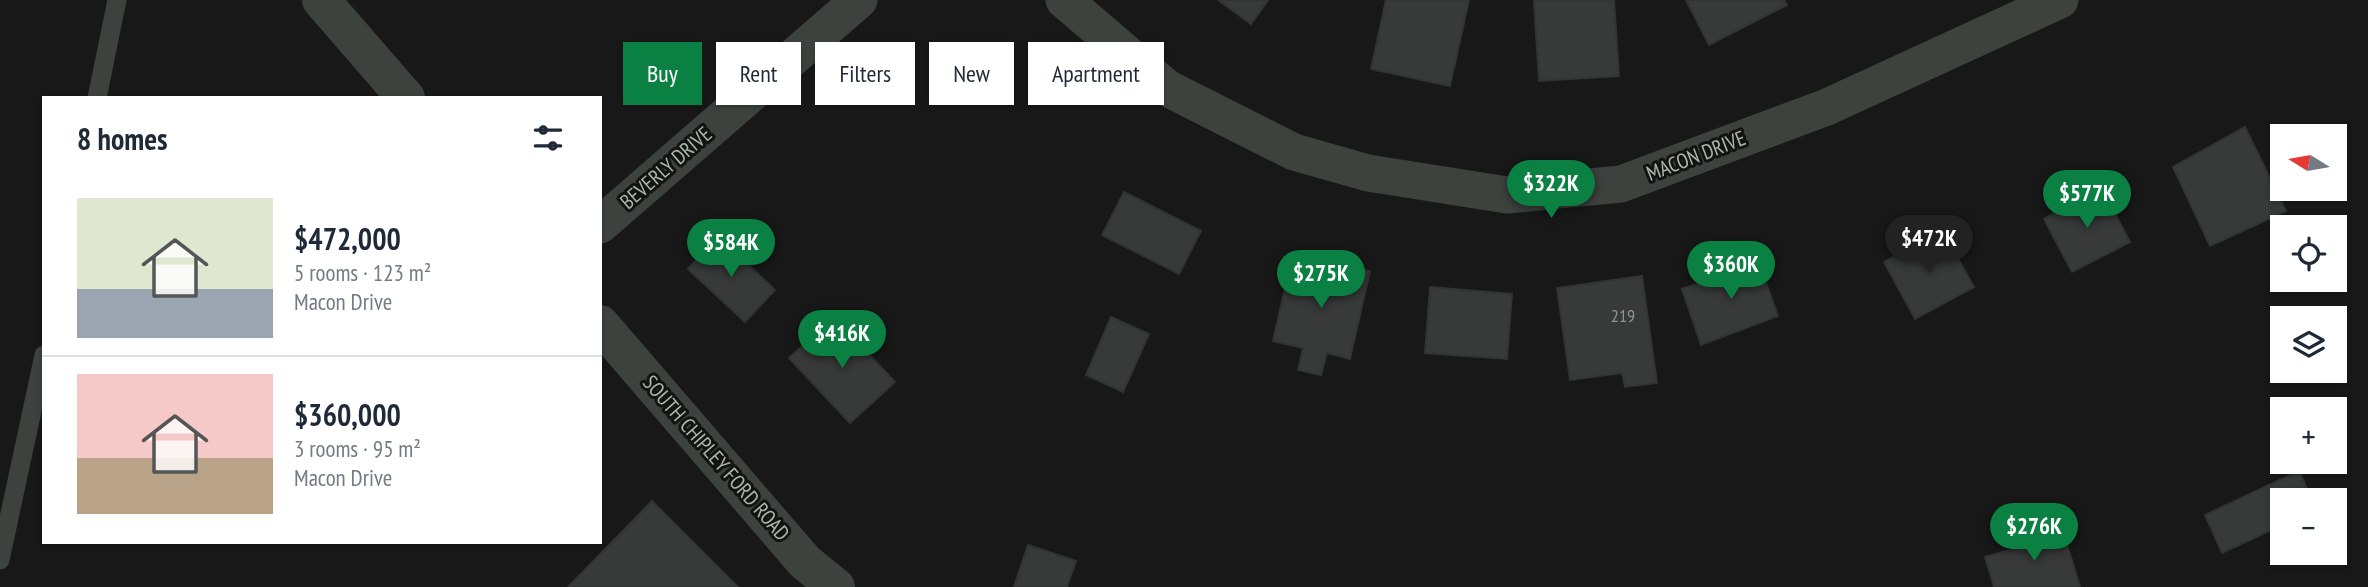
<!DOCTYPE html>
<meta charset="utf-8">
<style>
:root{--surface:#fff;--page:#f2f2f3;--text:#1f2937;--muted:#747a83;--line:#e0e1e3;--accent:#0b8043}
body{margin:0;font-family:"PT Sans Narrow",sans-serif;background:var(--page);color:var(--text);height:100vh;display:flex;flex-direction:column;font-size:26px;white-space:nowrap}
*{box-sizing:border-box;margin:0}
p{font-size:23px;color:var(--muted)}
.icon{flex:none;width:38px;height:38px;fill:none;stroke:currentColor;stroke-width:2;stroke-linecap:round;stroke-linejoin:round}
.map{position:relative;flex:1;overflow:hidden}
.panel{position:absolute;left:42px;top:96px;width:560px;height:448px;display:flex;flex-direction:column;background:var(--surface);border-radius:0px;box-shadow:0 2px 5px #0004}
.panel>*{flex:none}
.hud{position:absolute;left:623px;top:42px;width:665px;height:63px;display:flex;gap:14px}
.needle{width:46px;rotate:281deg}
.buttons{position:absolute;left:2270px;top:124px;display:grid;gap:14px}
.buttons a{display:grid;place-items:center;width:77px;height:77px;border-radius:0px;background:var(--surface);box-shadow:0 2px 5px #0004;font-size:35px}
.price{position:absolute;translate:-50% -60px;padding:0 16px;border-radius:24px;background:var(--accent);color:#fff;font-size:23px;line-height:46px;filter:drop-shadow(0 2px 4px #0008)}
.price::after{content:'';position:absolute;left:50%;top:42px;width:21px;height:16px;margin-left:-10px;background:inherit;clip-path:polygon(0 0,100% 0,50% 100%)}
.price.selected{background:#222;color:#fff}
ul{padding:0;list-style:none}
li{display:flex;align-items:center;gap:21px;height:175px;padding:0 35px}
li+li{border-top:2px solid var(--line)}
li span{display:grid;place-items:center;flex:none;width:196px;height:140px;border-radius:0px;color:#555}
li>.icon{margin-inline-start:auto}
span .icon{width:84px;height:84px;fill:#fffc;stroke-width:1}
li b{font-size:30px}
h2{display:flex;justify-content:space-between;align-items:center;height:84px;padding:0 35px;font-size:30px}
.chip{padding:0 24px;border-radius:0px;background:var(--surface);box-shadow:0 2px 5px #0004;font-size:24px;line-height:63px}
.chip.selected{background:var(--accent);color:#fff}
.map>svg:first-child{display:block}
</style>
<div class="map">
<svg width="2368" height="587" viewBox="0 0 2368 587">
<rect width="100%" height="100%" fill="#171817"/>
<path fill="#373a38" stroke="#313432" stroke-width="2" d="M1218,0H1268L1251,24Z
M1386,0H1469L1450,86L1371,69Z
M1534,0H1614L1619,76L1539,81Z
M1686,0H1784L1787,5L1709,45Z
M2245,127L2286,211L2210,246L2173,167Z
M2101,187L2130,242L2072,272L2044,219Z
M1124,192L1201,231L1179,274L1102,235Z
M1942,230L1974,287L1915,319L1884,262Z
M718,236L775,290L745,322L688,269Z
M1755,252L1778,316L1701,345L1682,289L1734,272L1732,261Z
M1293,253L1370,271L1350,359L1327,353L1321,375L1298,370L1303,348L1273,341Z
M1642,276L1657,383L1625,387L1622,373L1570,380L1557,288Z
M1430,287L1512,294L1507,359L1425,353Z
M834,317L895,382L850,423L789,358Z
M1111,317L1149,334L1123,392L1086,375Z
M2299,471L2312,500H2282V525L2222,553L2205,515Z
M652,501L738,587H568Z
M2045,526L2050,545L2066,541L2080,587H1994L1985,557L2017,548L2013,536Z
M1028,545L1076,561L1067,587H1014Z"/>
<g fill="none" stroke-linecap="round" stroke-linejoin="round">
<path stroke="#3d423e" stroke-width="19" d="M97,98L117,0
M0,560L44,355"/>
<path stroke="#3d423e" stroke-width="37" d="M1064,0L1167,88L1294,152L1368,173L1507,195L1621,184L1827,107L2060,0
M600,225L859,0"/>
<path stroke="#3d423e" stroke-width="38" d="M321,0L406,98
M600,324L805,562L836,587"/>
</g>
<g text-anchor="middle" stroke-width="6" stroke-linejoin="round" paint-order="stroke">
<g font-size="18" fill="#8d988f">
<text x="1623" y="322">219</text>
</g>
<g font-size="21" fill="#aab8ac" stroke="#121312">
<text transform="translate(1696 156) rotate(-21)" y="7">MACON DRIVE</text>
<text transform="translate(666 168) rotate(-41)" y="7">BEVERLY DRIVE</text>
<text transform="translate(716 458) rotate(49)" y="7">SOUTH CHIPLEY FORD ROAD</text>
</g>
</g>
</svg>
<div class="buttons">
<a><svg class="needle" viewBox="-14 -14 28 28"><path d="M0-13l5 13h-10z" fill="#e53935"/><path d="M0 13l5-13h-10z" fill="#747a83"/></svg></a>
<a><svg class="icon" aria-label="locate" viewBox="0 0 24 24"><circle cx="12" cy="12" r="6"/><path d="M12 2v4M12 18v4M2 12h4M18 12h4"/></svg></a>
<a><svg class="icon" aria-label="layers" viewBox="0 0 24 24"><path d="M12 4l9 5-9 5-9-5zM3 14l9 5 9-5"/></svg></a>
<a>+</a>
<a>−</a>
</div>
<b class="price" style="left:1551px;top:220px">$322K</b>
<b class="price" style="left:2087px;top:230px">$577K</b>
<b class="price selected" style="left:1929px;top:275px">$472K</b>
<b class="price" style="left:731px;top:279px">$584K</b>
<b class="price" style="left:1731px;top:301px">$360K</b>
<b class="price" style="left:1321px;top:310px">$275K</b>
<b class="price" style="left:842px;top:370px">$416K</b>
<b class="price" style="left:2034px;top:563px">$276K</b>
<div class="hud">
<a class="chip selected">Buy</a>
<a class="chip">Rent</a>
<a class="chip">Filters</a>
<a class="chip">New</a>
<a class="chip">Apartment</a>
</div>
<section class="panel">
<h2>8 homes<svg class="icon" aria-label="filters" viewBox="0 0 24 24"><path d="M4 7h16M4 17h16"/><circle cx="9" cy="7" r="2"/><circle cx="15" cy="17" r="2"/></svg></h2>
<ul>
<li><span style="background:linear-gradient(#dfe7d0 65%,#9aa5b1 0)"><svg class="icon" aria-label="home" viewBox="0 0 24 24"><path d="M3 11l9-7 9 7M6 9v11h12V9"/></svg></span><div><b>$472,000</b><p>5 rooms · 123 m²</p><p>Macon Drive</p></div></li>
<li><span style="background:linear-gradient(#f6c9c9 60%,#b9a48a 0)"><svg class="icon" aria-label="home" viewBox="0 0 24 24"><path d="M3 11l9-7 9 7M6 9v11h12V9"/></svg></span><div><b>$360,000</b><p>3 rooms · 95 m²</p><p>Macon Drive</p></div></li>
</ul>
</section>
</div>
